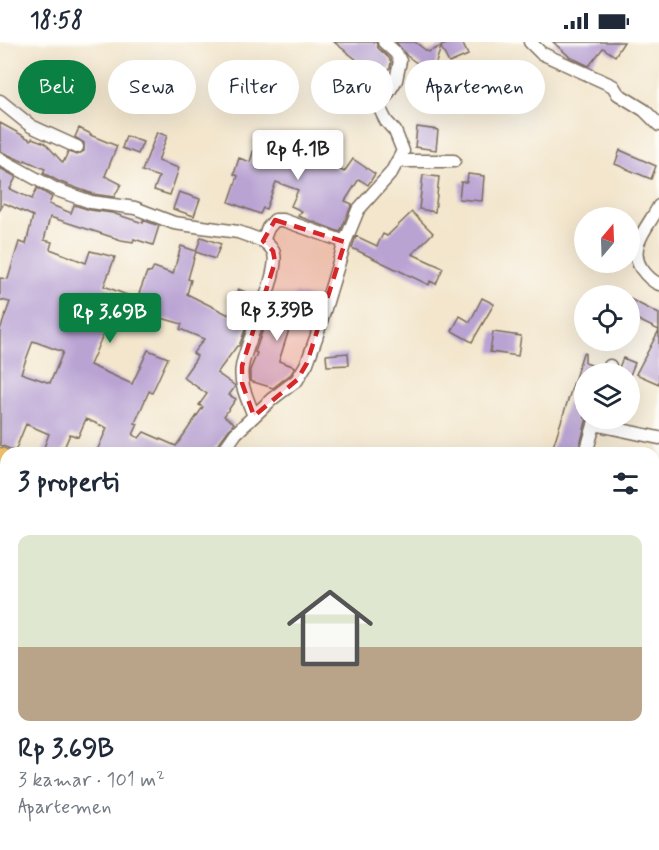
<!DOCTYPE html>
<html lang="id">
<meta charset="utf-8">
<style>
:root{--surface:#fff;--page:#f2f2f3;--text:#1f2937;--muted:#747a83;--line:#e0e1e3;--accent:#0b8043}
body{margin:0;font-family:Mynerve,sans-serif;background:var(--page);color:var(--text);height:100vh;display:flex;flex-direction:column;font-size:22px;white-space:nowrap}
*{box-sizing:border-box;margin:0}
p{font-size:20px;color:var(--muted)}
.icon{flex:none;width:33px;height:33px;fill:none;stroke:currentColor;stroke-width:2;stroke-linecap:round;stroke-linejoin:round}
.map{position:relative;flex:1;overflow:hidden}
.panel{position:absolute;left:0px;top:405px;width:660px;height:404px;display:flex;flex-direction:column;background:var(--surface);border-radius:18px 18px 0 0;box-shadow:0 6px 24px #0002}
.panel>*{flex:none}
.hud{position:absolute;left:18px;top:18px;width:624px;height:54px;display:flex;gap:12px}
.needle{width:39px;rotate:19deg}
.fabs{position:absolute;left:574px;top:165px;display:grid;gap:12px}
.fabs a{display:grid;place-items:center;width:66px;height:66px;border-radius:50%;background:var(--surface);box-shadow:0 6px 24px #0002;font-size:30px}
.price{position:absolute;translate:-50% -51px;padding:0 14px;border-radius:6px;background:#fff;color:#222;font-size:20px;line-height:39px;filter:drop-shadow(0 2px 3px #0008)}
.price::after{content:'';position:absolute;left:50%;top:36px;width:18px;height:14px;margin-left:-9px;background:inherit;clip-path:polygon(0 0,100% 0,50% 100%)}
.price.current{background:var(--accent);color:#fff}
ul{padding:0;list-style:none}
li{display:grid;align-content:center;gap:12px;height:318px;padding:0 18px}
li+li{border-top:2px solid var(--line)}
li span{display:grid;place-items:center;height:186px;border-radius:12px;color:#555}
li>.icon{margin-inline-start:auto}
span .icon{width:108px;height:108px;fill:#fffc;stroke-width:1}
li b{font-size:26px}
h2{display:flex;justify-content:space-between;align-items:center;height:72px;padding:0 18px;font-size:26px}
.chip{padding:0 21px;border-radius:27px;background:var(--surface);box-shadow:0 6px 24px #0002;font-size:21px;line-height:54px}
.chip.current{background:var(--accent);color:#fff}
.status{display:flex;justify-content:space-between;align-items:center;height:42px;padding:0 30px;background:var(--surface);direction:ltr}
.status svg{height:16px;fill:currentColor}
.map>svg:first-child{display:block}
</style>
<div class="status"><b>18:58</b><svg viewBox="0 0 49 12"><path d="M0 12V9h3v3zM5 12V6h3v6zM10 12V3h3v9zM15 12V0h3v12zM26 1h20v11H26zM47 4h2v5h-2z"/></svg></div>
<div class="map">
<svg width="659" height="808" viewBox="0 0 659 808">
<rect width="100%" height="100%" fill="#fdfcf7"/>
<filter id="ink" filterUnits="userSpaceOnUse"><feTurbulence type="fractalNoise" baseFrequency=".0167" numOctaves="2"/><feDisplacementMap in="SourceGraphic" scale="12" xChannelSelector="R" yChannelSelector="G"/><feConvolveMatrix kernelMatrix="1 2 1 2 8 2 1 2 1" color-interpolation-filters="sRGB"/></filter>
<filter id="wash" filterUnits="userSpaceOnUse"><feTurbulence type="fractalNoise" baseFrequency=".008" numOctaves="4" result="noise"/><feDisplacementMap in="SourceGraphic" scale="24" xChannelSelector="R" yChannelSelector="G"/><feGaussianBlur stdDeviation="1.35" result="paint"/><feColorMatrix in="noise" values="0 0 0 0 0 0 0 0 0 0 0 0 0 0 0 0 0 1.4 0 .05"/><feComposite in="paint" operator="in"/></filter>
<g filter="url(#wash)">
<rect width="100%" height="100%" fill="#f3e6cd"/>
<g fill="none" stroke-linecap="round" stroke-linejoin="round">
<path stroke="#46b4c2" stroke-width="27" d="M654,760L659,764
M278,808L290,802"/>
</g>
<g id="blocks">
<path fill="#b9a3d3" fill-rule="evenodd" d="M334,0H376L378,6L389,16L391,20L390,26L378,38L362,22Z
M396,0H415L428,10L451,0H462L468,13L449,21L441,5L431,36L418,31L421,24L407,14Z
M553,0H624L615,14L603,6L589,24L570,15Z
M0,81L31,98L32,96L45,101L63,121L68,110L77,113L84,109V101L75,95L79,86L91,92L90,93L117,104L105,134L121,142L114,155L93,152L60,140L43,131L45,127L25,118L24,120L0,109Z
M417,85L438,88L436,108L415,105Z
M157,90L167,94L158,119L179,126L170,153L154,148L159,135L142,129Z
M258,93L296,104L299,97L315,103L311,113L331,122L344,130L353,117L375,132L368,143L359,137L345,159L352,162L340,190L298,174L302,169L291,164L298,148L276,140L266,167L263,166L260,172L229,160L238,134L234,132L239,116L250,120Z
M126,94L143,100L138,112L122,106Z
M620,108L656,124L651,137L615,122Z
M0,126L16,135L10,147L32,157L37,146L52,155L49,162L71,171L74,163L90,168L112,171L143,181V178L159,184L153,203L134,197L133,200L121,198L50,175L44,198L52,200L50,207L86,221L90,209L115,215L104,244L137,257L147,230L151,231L154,225L173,232L181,204L196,209L188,237L191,238L187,252L229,273L238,247L250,252L246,262L254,264L239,304H237L217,331L234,343L235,345L229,353L236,357L224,374L234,381L215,406L214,411H96L107,386L86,377L78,395L70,392L62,411H51L43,408L49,392L26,382L15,409L0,403V288L10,260L0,258V236L8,237L19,200L26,202L33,174L4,161L0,168ZM81,262L112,273L113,271L154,286L158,275L182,282L180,287L204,297L193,311L197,314L195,318L183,335L207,352L199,363L203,365L176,404L144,390L139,396L133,393L138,382L135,381L149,349L152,351L168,316L148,308L132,342L90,323L105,288L76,275ZM33,299L63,310L50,341L21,331Z
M468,132L484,134L482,159L459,157L461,140H467Z
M423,133L439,135L435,170L419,167Z
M179,150L200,157L194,174L173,167Z
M412,170L433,191L412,212L443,226L436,242L430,239L429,243L352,206L356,194L377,204L383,192L387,194Z
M201,195L221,202L215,217L196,210Z
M295,251L311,255L305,278L293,275L279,319L295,325L291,332L273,346L250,339V328L257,311L255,310L269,270L272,271L276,258L293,262Z
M482,256L494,262L472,300L452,289L460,274L470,280Z
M630,257L659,272V342L636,332L659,288L630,274Z
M493,290L521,294L518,314L490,310Z
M348,311L349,323L327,324L326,313Z
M583,311H585V321L601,326L600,332H585V376H587L578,411H551Z
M623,316L635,321L630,333L618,328Z"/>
</g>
</g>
<g filter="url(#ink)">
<use href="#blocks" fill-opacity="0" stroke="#7b6c5b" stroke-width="1.5"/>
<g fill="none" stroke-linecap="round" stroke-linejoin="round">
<g stroke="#7b6c5b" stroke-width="15">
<path id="minor" d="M530,0L541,11L613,44L618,52L644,68L659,83
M0,59L31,84L77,105
M0,117L57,148L91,160L135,166L174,181L238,190L263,199L268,186L275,178H283L345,200
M398,119H454
M659,164C649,184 627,204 641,226C646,233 651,239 659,242
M608,332L610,324
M254,374C248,358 239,342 242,325C245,301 283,227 273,209C271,205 266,201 263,199
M594,382L659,396
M222,411L236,391L272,357L297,338L307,321L316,296L345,200L358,168L391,131L403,109L395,89L386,79L381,69L382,61L396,38L400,19L396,11L384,0
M586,411L596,376
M654,461L659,462
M654,551L659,553
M654,615L659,606
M654,646L659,649
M408,802L415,808
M306,808L314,802"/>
</g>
<g stroke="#7b6c5b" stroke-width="22">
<path id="primary" d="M0,416L6,419
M654,720L659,722"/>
</g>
<use href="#minor" stroke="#fff" stroke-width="12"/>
<use href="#primary" stroke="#f2c26a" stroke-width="20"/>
</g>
</g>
<path fill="#d62828" fill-opacity="0.2" stroke="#d62828" stroke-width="4.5" stroke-dasharray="12 8" stroke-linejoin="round" d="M275,178L345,200L307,321L297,338L254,374L242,341V324L275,220L273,209L263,199Z"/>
</svg>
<div class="fabs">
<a><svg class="needle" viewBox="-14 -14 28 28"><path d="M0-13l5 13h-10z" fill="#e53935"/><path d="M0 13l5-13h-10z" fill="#747a83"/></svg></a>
<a><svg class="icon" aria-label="locate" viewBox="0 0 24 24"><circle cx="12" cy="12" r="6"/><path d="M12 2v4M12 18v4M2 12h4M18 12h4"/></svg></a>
<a><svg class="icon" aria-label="layers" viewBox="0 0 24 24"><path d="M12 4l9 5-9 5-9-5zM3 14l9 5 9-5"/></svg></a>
</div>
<b class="price" style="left:298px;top:139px">Rp 4.1B</b>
<b class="price" style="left:277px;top:300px">Rp 3.39B</b>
<b class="price current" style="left:110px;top:302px">Rp 3.69B</b>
<div class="hud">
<a class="chip current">Beli</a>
<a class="chip">Sewa</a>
<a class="chip">Filter</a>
<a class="chip">Baru</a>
<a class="chip">Apartemen</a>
</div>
<section class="panel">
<h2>3 properti<svg class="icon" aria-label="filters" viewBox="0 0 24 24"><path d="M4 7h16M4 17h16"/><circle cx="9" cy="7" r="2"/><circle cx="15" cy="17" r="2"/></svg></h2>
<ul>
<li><span style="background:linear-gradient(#dfe7d0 60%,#b9a48a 0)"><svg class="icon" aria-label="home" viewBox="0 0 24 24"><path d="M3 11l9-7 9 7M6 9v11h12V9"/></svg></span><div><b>Rp 3.69B</b><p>3 kamar · 101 m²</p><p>Apartemen</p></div></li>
</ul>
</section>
</div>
